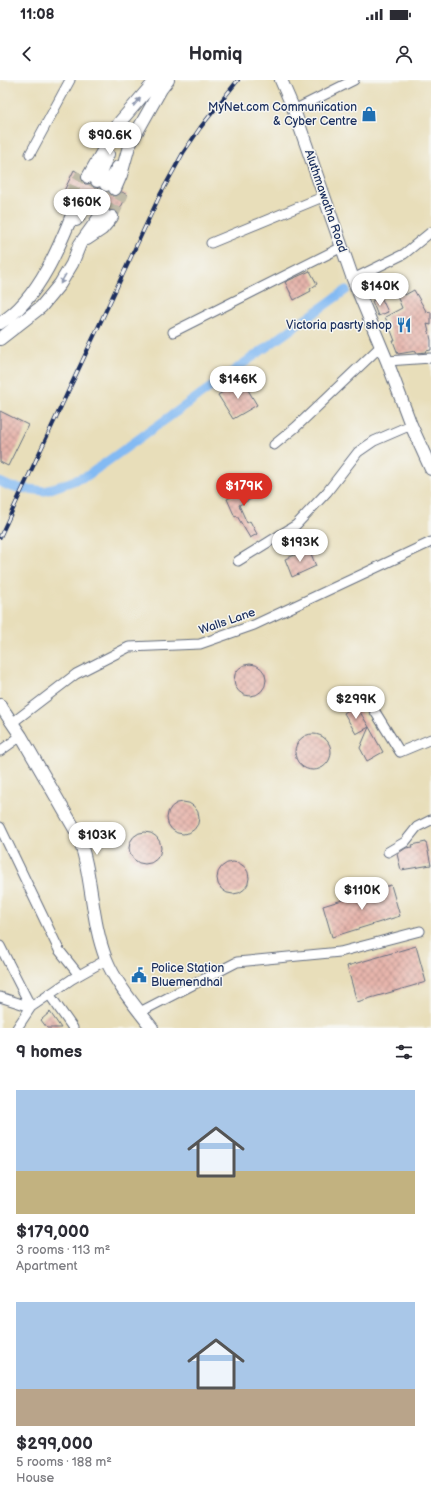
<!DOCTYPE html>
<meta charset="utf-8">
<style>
:root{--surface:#fff;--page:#f7f7f7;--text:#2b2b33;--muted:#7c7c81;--accent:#d93025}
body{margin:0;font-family:"Balsamiq Sans",sans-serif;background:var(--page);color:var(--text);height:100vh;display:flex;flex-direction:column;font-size:15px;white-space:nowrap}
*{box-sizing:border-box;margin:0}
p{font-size:13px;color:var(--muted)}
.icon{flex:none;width:22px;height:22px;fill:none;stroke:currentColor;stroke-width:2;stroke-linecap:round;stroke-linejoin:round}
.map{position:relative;height:948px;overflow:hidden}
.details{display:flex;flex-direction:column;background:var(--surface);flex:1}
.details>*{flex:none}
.price{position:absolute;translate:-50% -34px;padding:0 9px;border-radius:14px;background:#fff;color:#222;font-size:13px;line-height:26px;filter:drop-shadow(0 1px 2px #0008)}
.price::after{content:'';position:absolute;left:50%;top:24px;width:12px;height:9px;margin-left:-6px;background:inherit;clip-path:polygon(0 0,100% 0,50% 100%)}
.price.selected{background:var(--accent);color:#fff}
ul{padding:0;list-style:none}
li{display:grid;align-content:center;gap:8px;height:212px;padding:0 16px}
li span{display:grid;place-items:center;height:124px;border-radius:0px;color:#555}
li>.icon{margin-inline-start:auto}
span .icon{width:72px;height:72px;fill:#fffc;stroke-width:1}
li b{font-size:17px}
h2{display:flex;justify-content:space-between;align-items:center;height:48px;padding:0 16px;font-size:17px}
.status{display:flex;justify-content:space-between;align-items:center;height:28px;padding:0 20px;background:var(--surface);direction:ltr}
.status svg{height:11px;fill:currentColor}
header{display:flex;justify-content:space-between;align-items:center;height:52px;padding:0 16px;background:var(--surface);font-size:18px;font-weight:600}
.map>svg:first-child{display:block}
</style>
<div class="status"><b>11:08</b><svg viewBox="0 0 49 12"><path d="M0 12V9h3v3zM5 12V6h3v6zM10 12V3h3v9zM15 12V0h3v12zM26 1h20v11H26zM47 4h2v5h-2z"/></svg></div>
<header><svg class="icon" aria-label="back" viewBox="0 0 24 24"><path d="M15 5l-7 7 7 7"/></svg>Homiq<svg class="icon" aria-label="person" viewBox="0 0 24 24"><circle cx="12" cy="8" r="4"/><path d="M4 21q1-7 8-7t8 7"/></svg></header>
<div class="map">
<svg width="431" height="948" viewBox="0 0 431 948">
<defs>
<pattern id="building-cross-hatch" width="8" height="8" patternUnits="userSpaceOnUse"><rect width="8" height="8" fill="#e7b5ac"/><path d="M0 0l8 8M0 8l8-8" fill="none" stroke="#ba948f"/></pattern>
</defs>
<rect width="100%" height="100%" fill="#f6f6f2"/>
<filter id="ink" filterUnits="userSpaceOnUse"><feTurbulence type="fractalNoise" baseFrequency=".025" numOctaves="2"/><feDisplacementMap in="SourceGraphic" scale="8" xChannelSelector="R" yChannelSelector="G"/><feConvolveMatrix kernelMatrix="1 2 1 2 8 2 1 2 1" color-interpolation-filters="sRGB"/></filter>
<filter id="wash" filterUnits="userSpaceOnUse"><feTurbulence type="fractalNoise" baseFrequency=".012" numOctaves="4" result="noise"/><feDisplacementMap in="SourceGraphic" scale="16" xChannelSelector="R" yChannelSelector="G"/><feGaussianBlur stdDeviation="0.9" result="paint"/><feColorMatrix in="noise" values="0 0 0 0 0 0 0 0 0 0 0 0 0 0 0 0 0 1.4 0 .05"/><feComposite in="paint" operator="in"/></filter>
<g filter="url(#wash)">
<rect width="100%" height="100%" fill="#e8deba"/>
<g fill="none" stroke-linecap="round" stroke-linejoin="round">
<path stroke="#83baf3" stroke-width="9" d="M0,402L11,407L45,411L87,396L346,210"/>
</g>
<g id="blocks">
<path fill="url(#building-cross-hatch)" d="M74,90L81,94V100L85,104H90L94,108H99L105,112H108L112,116H116L122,112L127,115L118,133L114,130H110L108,126L104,125H100L96,129L93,127L92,120L90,117H85L80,113L74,114L71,117L63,113Z
M310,191L317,204L310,209L311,211L294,220L285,202Z
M414,210L426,231L431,232V245L427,244L431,260V270L426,271L427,272L416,273V271L398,274L393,261H395L390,248L385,237L402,228L397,216L404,213L405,215Z
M381,217L388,232L378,236L372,221Z
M242,300L257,325L233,339L218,315Z
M0,331L28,345L8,386L0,382Z
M254,404L259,415L239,425L247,443L250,441L257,454L250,458L237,436L235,437L227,419L240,413L239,412Z
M309,469L316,486L292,497L285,479Z
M234 600a16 16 0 1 1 32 0a16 16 0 1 1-32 0Z
M356,625L369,647L356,654L344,633Z
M369,647L383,672L367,681L360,668Z
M295 672a18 18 0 1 1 36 0a18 18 0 1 1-36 0Z
M167 738a16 16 0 1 1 32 0a16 16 0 1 1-32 0Z
M129 768a16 16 0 1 1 32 0a16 16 0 1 1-32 0Z
M426,762L431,785L401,790L397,774L406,768L413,767L412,765Z
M217 798a16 16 0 1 1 32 0a16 16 0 1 1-32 0Z
M391,805L400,836L332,857L323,826Z
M416,866L426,902L357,922L347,886Z
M50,932L61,948H47L41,940Z"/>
</g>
</g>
<g filter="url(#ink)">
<use href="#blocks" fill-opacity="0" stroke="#636c7e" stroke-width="1"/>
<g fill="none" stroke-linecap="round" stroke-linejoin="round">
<path stroke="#bfbba8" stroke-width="12" stroke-dasharray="12 6" stroke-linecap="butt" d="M70,117L75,105L82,94
M86,124L97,101
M95,128L106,105
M103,132L115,109
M112,137L123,113"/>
<g stroke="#636c7e" stroke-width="11">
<path id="minor" d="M294,30L354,0
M30,74L70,0
M211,163L325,116
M353,199L404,174L431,152
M173,252L342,167
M387,281L431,278
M274,365L296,347L381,266
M238,481L296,445L327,412L358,372L374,361L411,345
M366,617L400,672L431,659
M12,643L76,594L129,567L200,564L254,545L431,462
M0,671L21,656
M0,747L59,870L79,895
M388,772L405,762L417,747L431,740
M0,866L31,927
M49,914L73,948
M0,917L31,927
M140,932L237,882L340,872L420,851
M17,948L31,927L72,899L106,880"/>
</g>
<g stroke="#636c7e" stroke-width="14">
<path id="major" d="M281,0L294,30L353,199L387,281L411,345L431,389
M88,97L119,43L156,0
M97,101L108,74
M106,105L118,87
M115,109L121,95L129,66L161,9L168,0
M76,140L86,124
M87,159L102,149L112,137
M0,243C39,220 62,161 78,120
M0,259L41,227L60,204L72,184L80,164L103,132
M0,625L21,656L77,753C93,793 90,838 106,879C116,904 136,927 152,948"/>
</g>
<use href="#minor" stroke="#fff" stroke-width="9"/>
<use href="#major" stroke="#fff" stroke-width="12"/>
<g stroke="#1b2f5e" stroke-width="4">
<path id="rail" d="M0,457L160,115L183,73L200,48L238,0"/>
</g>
<use href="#rail" stroke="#f6f6f2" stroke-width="2.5" stroke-dasharray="8" stroke-linecap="butt"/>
</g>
<defs><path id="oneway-solid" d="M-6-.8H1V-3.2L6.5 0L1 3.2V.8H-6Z"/></defs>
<g fill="#8d97ae">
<use href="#oneway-solid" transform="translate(137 22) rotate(-50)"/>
<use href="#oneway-solid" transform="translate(63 199) rotate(120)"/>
</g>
</g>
<defs>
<g id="shop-bare" transform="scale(1.2)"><path d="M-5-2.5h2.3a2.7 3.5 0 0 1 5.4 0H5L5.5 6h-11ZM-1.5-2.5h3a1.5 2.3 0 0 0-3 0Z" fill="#1f6fb2" stroke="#f6f6f2" stroke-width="2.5" paint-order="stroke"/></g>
<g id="restaurant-bare" transform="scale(1.2)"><path d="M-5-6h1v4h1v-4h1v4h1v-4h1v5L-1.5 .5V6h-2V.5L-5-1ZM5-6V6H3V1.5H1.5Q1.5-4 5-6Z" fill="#1f6fb2" stroke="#f6f6f2" stroke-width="2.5" paint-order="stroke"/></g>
<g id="civic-bare" transform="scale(1.2)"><path d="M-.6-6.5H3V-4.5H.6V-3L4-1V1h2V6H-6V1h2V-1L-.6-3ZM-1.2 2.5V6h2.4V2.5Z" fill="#1f6fb2" stroke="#f6f6f2" stroke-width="2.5" paint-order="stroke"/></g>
</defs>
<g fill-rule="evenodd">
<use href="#shop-bare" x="369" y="34"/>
<use href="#restaurant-bare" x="404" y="245"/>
<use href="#civic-bare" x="139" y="895"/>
</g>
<g text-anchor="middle" stroke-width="3" stroke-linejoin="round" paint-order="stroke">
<g font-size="12" fill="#1b2f5e" stroke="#f6f6f2" text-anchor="end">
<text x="357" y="31">MyNet.com Communication<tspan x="357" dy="14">&amp; Cyber Centre</tspan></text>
<text x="392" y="249">Victoria pasrty shop</text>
<text x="151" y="892" text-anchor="start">Police Station<tspan x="151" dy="14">Bluemendhal</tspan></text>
</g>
<g font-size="12" fill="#1b2f5e" stroke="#f6f6f2">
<text transform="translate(326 121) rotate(71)" y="4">Aluthmawatha Road</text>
<text transform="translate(227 541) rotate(-19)" y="4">Walls Lane</text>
</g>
</g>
</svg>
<b class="price" style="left:110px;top:76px">$90.6K</b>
<b class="price" style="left:82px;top:143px">$160K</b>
<b class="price" style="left:380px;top:227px">$140K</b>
<b class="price" style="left:238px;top:320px">$146K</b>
<b class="price selected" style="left:244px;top:427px">$179K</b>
<b class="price" style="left:300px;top:483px">$193K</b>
<b class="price" style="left:356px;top:640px">$299K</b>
<b class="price" style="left:97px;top:776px">$103K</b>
<b class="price" style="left:362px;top:831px">$110K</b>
</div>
<section class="details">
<h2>9 homes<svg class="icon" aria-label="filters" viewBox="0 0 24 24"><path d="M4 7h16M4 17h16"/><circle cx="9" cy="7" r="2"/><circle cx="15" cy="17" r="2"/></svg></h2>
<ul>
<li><span style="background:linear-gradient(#a9c7e8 65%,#c2b280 0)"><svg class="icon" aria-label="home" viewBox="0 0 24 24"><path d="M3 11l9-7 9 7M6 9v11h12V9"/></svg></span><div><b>$179,000</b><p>3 rooms · 113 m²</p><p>Apartment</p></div></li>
<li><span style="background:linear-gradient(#a9c7e8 70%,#b9a48a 0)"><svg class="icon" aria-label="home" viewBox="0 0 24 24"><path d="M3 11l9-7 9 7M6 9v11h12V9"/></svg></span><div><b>$299,000</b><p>5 rooms · 188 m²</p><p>House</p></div></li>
</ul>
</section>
